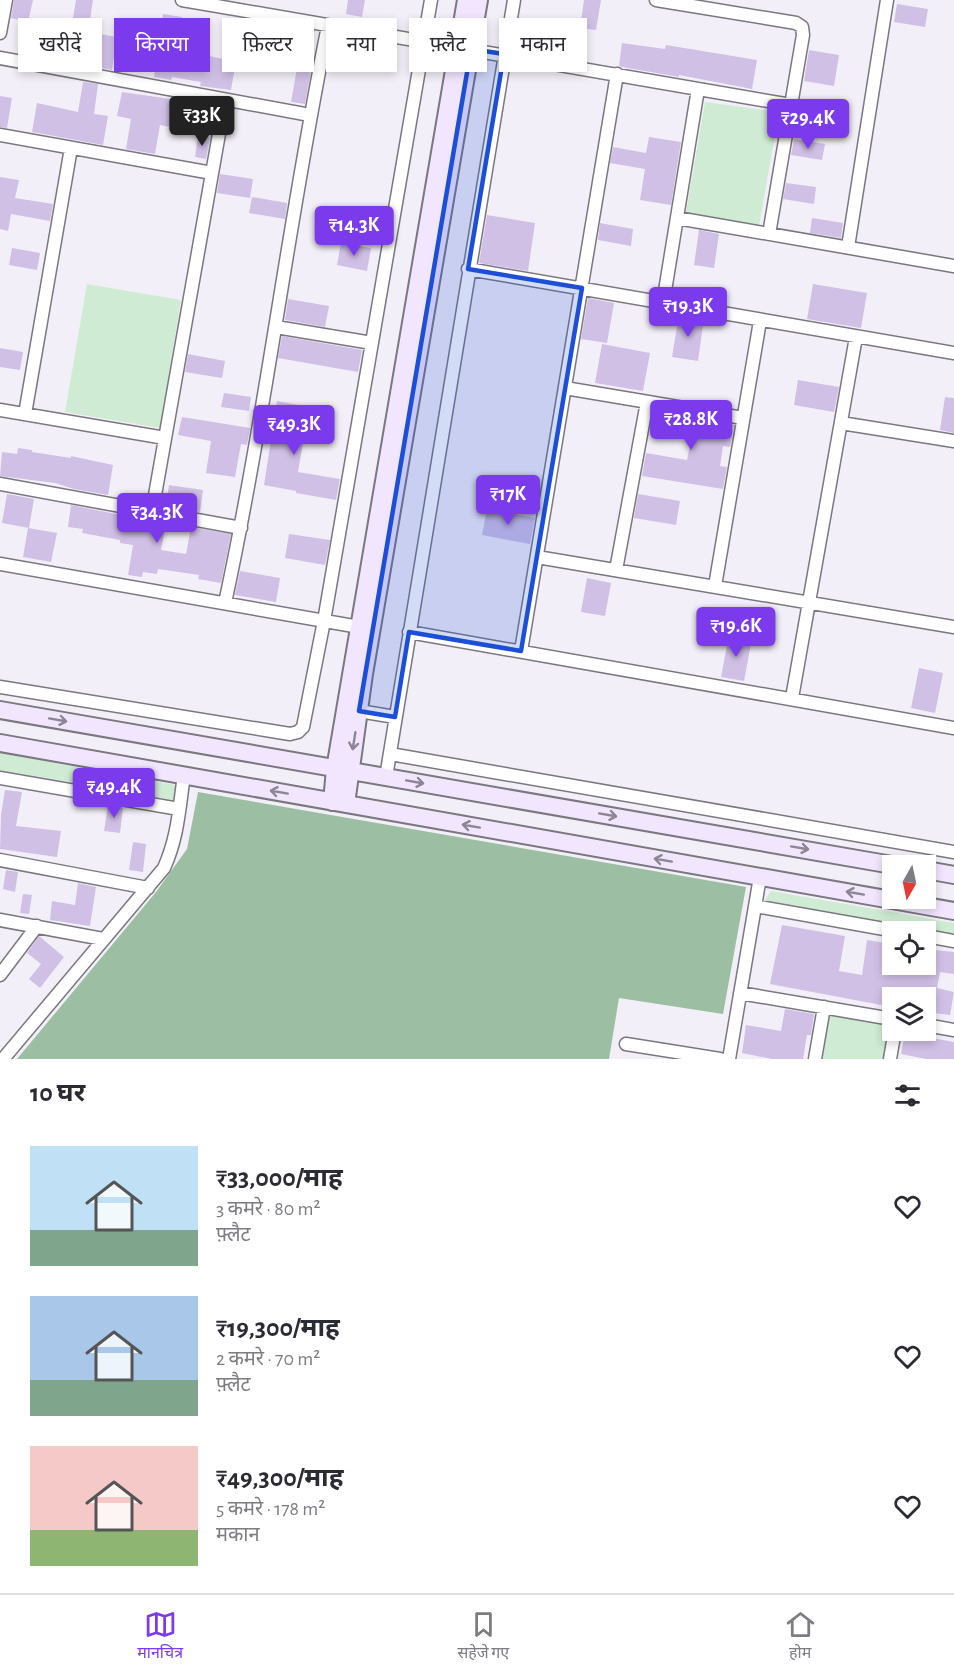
<!DOCTYPE html>
<html lang="hi">
<meta charset="utf-8">
<style>
:root{--surface:#fff;--page:#f7f7f7;--text:#2b2b33;--muted:#7c7c81;--line:#e1e1e2;--accent:#7c3aed}
body{margin:0;font-family:"Alegreya Sans","Noto Sans Devanagari",sans-serif;background:var(--page);color:var(--text);height:100vh;display:flex;flex-direction:column;font-size:22px;white-space:nowrap}
*{box-sizing:border-box;margin:0}
p{font-size:20px;color:var(--muted)}
.icon{flex:none;width:33px;height:33px;fill:none;stroke:currentColor;stroke-width:2;stroke-linecap:round;stroke-linejoin:round}
.map{position:relative;height:1059px;overflow:hidden}
.details{display:flex;flex-direction:column;background:var(--surface);flex:1}
.details>*{flex:none}
.guide{position:absolute;left:18px;top:18px;width:600px;height:54px;display:flex;gap:12px}
.needle{width:39px;rotate:189deg}
.buttons{position:absolute;left:882px;top:855px;display:grid;gap:12px}
.buttons a{display:grid;place-items:center;width:54px;height:54px;border-radius:0px;background:var(--surface);box-shadow:0 3px 9px #0003;font-size:30px}
.price{position:absolute;translate:-50% -51px;padding:0 14px;border-radius:6px;background:var(--accent);color:#fff;font-size:20px;line-height:39px;filter:drop-shadow(0 2px 3px #0008)}
.price::after{content:'';position:absolute;left:50%;top:36px;width:18px;height:14px;margin-left:-9px;background:inherit;clip-path:polygon(0 0,100% 0,50% 100%)}
.price.active{background:#222;color:#fff}
ul{padding:0;list-style:none}
li{display:flex;align-items:center;gap:18px;height:150px;padding:0 30px}
li span{display:grid;place-items:center;flex:none;width:168px;height:120px;border-radius:0px;color:#555}
li>.icon{margin-inline-start:auto}
span .icon{width:72px;height:72px;fill:#fffc;stroke-width:1}
li b{font-size:26px}
h2{display:flex;justify-content:space-between;align-items:center;height:72px;padding:0 30px;font-size:26px}
.chip{padding:0 21px;border-radius:0px;background:var(--surface);box-shadow:0 3px 9px #0003;font-size:21px;line-height:54px}
.chip.active{background:var(--accent);color:#fff}
.dock{display:flex;justify-content:space-around;align-items:center;height:84px;border-top:2px solid var(--line);background:var(--surface);font-size:16px;color:var(--muted)}
.dock a{display:grid;justify-items:center;gap:3px}
.dock .active{color:var(--accent)}
.map>svg:first-child{display:block}
</style>
<div class="map">
<svg width="954" height="1059" viewBox="0 0 954 1059">
<rect width="100%" height="100%" fill="#f3eff8"/>
<path fill="#cfebd3" d="M705,102L779,112L759,226L686,213Z
M87,284L181,300L160,428L65,412Z
M0,753L176,785L174,800L0,770Z
M771,891L954,923V935L764,901Z
M829,1014L889,1025L883,1059H821Z"/>
<path fill="#9cbea2" d="M198,792L746,887L723,1014L619,998L609,1059H17L156,892L187,849Z"/>
<path fill="#d1c0e6" d="M14,0H33L28,22L11,18Z
M76,0H93L88,33L71,30Z
M348,0H365L362,17L346,14Z
M584,0H601L596,30L580,28Z
M897,4L928,9L925,27L894,22Z
M163,14L182,17L176,52L205,57V55L236,62L231,90L200,86L201,82L172,77L171,80L154,77Z
M535,22L567,30L562,55L529,52Z
M100,34L117,37L112,70L95,67Z
M622,43L665,49L666,45L757,60L752,89L679,75V77L622,67L619,66Z
M809,50L839,55L834,86L804,81Z
M297,68L311,71L305,104L291,102Z
M83,82L98,84L94,114L108,116L103,145L32,132L37,103L78,112Z
M122,92L206,104L201,133L160,125L155,154L126,149L131,119L117,116Z
M0,96L12,98L7,128L0,127Z
M198,136L210,138L206,159L195,157Z
M649,137L681,142L671,205L640,200L645,169L610,163L613,147L646,153Z
M794,139L825,144L822,160L791,155Z
M220,174L253,179L250,198L217,193Z
M0,177L19,180L15,198L53,204L50,221L11,214L8,231L0,229Z
M786,183L816,187L814,204L783,199Z
M252,197L287,203L285,219L249,213Z
M487,215L535,223L528,271L479,263Z
M812,218L843,223L841,238L810,233Z
M600,223L633,229L631,246L598,240Z
M699,230L719,234L714,268L694,265Z
M341,243L371,248L367,271L337,265Z
M12,248L40,253L37,270L9,265Z
M813,284L867,293L861,328L807,319Z
M588,298L614,303L607,343L581,339Z
M288,299L329,306L325,327L285,320Z
M679,314L704,318L698,361L672,357Z
M282,336L362,350L358,372L278,358Z
M602,344L650,353L643,391L595,383Z
M0,348L23,352L20,370L0,367Z
M188,354L225,361L222,378L185,372Z
M798,380L839,387L834,412L794,405Z
M224,393L251,397L249,411L221,407Z
M945,397L954,398V433L940,430Z
M277,401L309,407L298,472L340,479L336,500L296,493V491L264,485Z
M654,411L734,425L730,447L723,446L720,466L727,467L723,489L642,476L646,453L687,460L691,440L650,433Z
M182,417L250,428L247,445L241,444L235,477L206,473L211,441L178,435Z
M18,448L32,450V452L71,458V456L113,465L108,495L74,489L55,483L0,476L2,452L17,454Z
M169,485L203,490L200,512L166,506Z
M7,494L34,499L29,528L2,523Z
M638,494L680,501L676,525L634,518Z
M71,505L166,524L161,550L186,554L191,527L231,534L221,583L198,579L199,575L158,569L157,574L143,572L142,577L128,575L133,545L120,543V540L82,533L83,529L68,527Z
M487,509L535,518L530,544L482,535Z
M28,528L57,533L51,562L23,557Z
M289,534L330,540L325,565L285,558Z
M240,571L280,578L276,602L235,595Z
M587,578L611,583L605,616L581,612Z
M729,635L752,639L744,681L721,677Z
M919,668L943,673L935,713L911,708Z
M5,790L22,792L16,826L61,831L57,857L0,849L1,815Z
M108,805L123,808L120,833L104,831Z
M133,842L146,844L143,872L129,870Z
M6,870L18,872L15,892L3,889Z
M78,883L96,887L90,926L50,920L52,901L75,905Z
M23,894L32,895L29,914L20,913Z
M782,925L845,936L839,971L862,975L867,940L892,944V964H926V949L954,952V974L940,972L937,988L954,992L950,1015L926,1012V998H892V1007L770,984Z
M39,936L64,957L40,988L29,979L41,964L27,953Z
M785,1009L814,1014L811,1035H807L803,1059H772L742,1053L746,1025L781,1031Z
M905,1033L954,1042V1059H926L901,1054Z"/>
<g fill="none" stroke-linecap="round" stroke-linejoin="round">
<g stroke="#7a777f" stroke-width="15">
<path id="street" d="M182,0L791,105
M656,0L796,23L802,27L803,35L769,234
M0,33L6,0
M0,58L310,115
M0,135L212,173
M677,218L954,266
M848,247L887,0
M468,269L954,353
M663,303L698,89
M276,327L372,343
M565,388L743,418
M0,410L165,438
M25,414L71,148
M841,423L954,441
M0,484L241,528
M152,512L225,100
M537,557L954,627
M0,564L365,628
M616,570L647,402
M715,586L760,321
M225,603C266,412 289,217 328,26
M409,632L954,728
M521,651L617,74
M0,687L290,734L298,732L303,727L324,621L431,0
M792,698L856,337
M359,711L395,717
M390,754L954,852
M386,777L514,0
M0,778L179,809
M0,860L148,888
M755,906L901,932
M0,920L103,939
M926,936L954,941
M0,975L37,926
M740,993L892,1019
M926,1025L954,1030
M626,1044L720,1059
M3,1059L164,868C178,837 179,809 184,775
M729,1059L760,877
M815,1059L824,1007
M890,1059L895,1030"/>
</g>
<g stroke="#7a777f" stroke-width="20">
<path id="secondary" d="M0,710L898,866
M0,743L954,911
M332,802L335,769L466,0
M346,804L364,674L479,0
M926,870L954,875"/>
</g>
<use href="#street" stroke="#fff" stroke-width="12"/>
<use href="#secondary" stroke="#f2e6ff" stroke-width="16"/>
</g>
<defs><path id="oneway-shaft" d="M-6 0H5M1.5-3L5.5 0L1.5 3" fill="none" stroke-width="1.6" stroke-linecap="round" stroke-linejoin="round" transform="scale(1.5)"/></defs>
<g stroke="#8c8594">
<use href="#oneway-shaft" transform="translate(58 720) rotate(10)"/>
<use href="#oneway-shaft" transform="translate(354 741) rotate(99)"/>
<use href="#oneway-shaft" transform="translate(415 782) rotate(10)"/>
<use href="#oneway-shaft" transform="translate(279 792) rotate(-170)"/>
<use href="#oneway-shaft" transform="translate(608 815) rotate(10)"/>
<use href="#oneway-shaft" transform="translate(471 826) rotate(-170)"/>
<use href="#oneway-shaft" transform="translate(800 848) rotate(10)"/>
<use href="#oneway-shaft" transform="translate(663 860) rotate(-170)"/>
<use href="#oneway-shaft" transform="translate(855 893) rotate(-170)"/>
</g>
<path fill="#1d4ed8" fill-opacity="0.2" stroke="#1d4ed8" stroke-width="4.5" stroke-linejoin="round" d="M471,49L504,54L468,269L582,288L521,651L409,632L395,717L359,711Z"/>
</svg>
<div class="buttons">
<a><svg class="needle" viewBox="-14 -14 28 28"><path d="M0-13l5 13h-10z" fill="#e53935"/><path d="M0 13l5-13h-10z" fill="#7c7c81"/></svg></a>
<a><svg class="icon" aria-label="locate" viewBox="0 0 24 24"><circle cx="12" cy="12" r="6"/><path d="M12 2v4M12 18v4M2 12h4M18 12h4"/></svg></a>
<a><svg class="icon" aria-label="layers" viewBox="0 0 24 24"><path d="M12 4l9 5-9 5-9-5zM3 14l9 5 9-5"/></svg></a>
</div>
<b class="price active" style="left:202px;top:147px">₹33K</b>
<b class="price" style="left:808px;top:150px">₹29.4K</b>
<b class="price" style="left:354px;top:257px">₹14.3K</b>
<b class="price" style="left:688px;top:338px">₹19.3K</b>
<b class="price" style="left:691px;top:451px">₹28.8K</b>
<b class="price" style="left:294px;top:456px">₹49.3K</b>
<b class="price" style="left:508px;top:526px">₹17K</b>
<b class="price" style="left:157px;top:544px">₹34.3K</b>
<b class="price" style="left:736px;top:658px">₹19.6K</b>
<b class="price" style="left:114px;top:819px">₹49.4K</b>
<div class="guide">
<a class="chip">खरीदें</a>
<a class="chip active">किराया</a>
<a class="chip">फ़िल्टर</a>
<a class="chip">नया</a>
<a class="chip">फ़्लैट</a>
<a class="chip">मकान</a>
</div>
</div>
<section class="details">
<h2>10 घर<svg class="icon" aria-label="filters" viewBox="0 0 24 24"><path d="M4 7h16M4 17h16"/><circle cx="9" cy="7" r="2"/><circle cx="15" cy="17" r="2"/></svg></h2>
<ul>
<li><span style="background:linear-gradient(#bfe0f5 70%,#7fa58c 0)"><svg class="icon" aria-label="home" viewBox="0 0 24 24"><path d="M3 11l9-7 9 7M6 9v11h12V9"/></svg></span><div><b>₹33,000/माह</b><p>3 कमरे · 80 m²</p><p>फ़्लैट</p></div><svg class="icon" aria-label="heart" viewBox="0 0 24 24"><path d="M12 20l-8-8c-3-5 5-10 8-4 3-6 11-1 8 4z"/></svg></li>
<li><span style="background:linear-gradient(#a9c7e8 70%,#7fa58c 0)"><svg class="icon" aria-label="home" viewBox="0 0 24 24"><path d="M3 11l9-7 9 7M6 9v11h12V9"/></svg></span><div><b>₹19,300/माह</b><p>2 कमरे · 70 m²</p><p>फ़्लैट</p></div><svg class="icon" aria-label="heart" viewBox="0 0 24 24"><path d="M12 20l-8-8c-3-5 5-10 8-4 3-6 11-1 8 4z"/></svg></li>
<li><span style="background:linear-gradient(#f6c9c9 70%,#8fb573 0)"><svg class="icon" aria-label="home" viewBox="0 0 24 24"><path d="M3 11l9-7 9 7M6 9v11h12V9"/></svg></span><div><b>₹49,300/माह</b><p>5 कमरे · 178 m²</p><p>मकान</p></div><svg class="icon" aria-label="heart" viewBox="0 0 24 24"><path d="M12 20l-8-8c-3-5 5-10 8-4 3-6 11-1 8 4z"/></svg></li>
</ul>
</section>
<nav class="dock">
<a class="active"><svg class="icon" aria-label="map" viewBox="0 0 24 24"><path d="M3 6l6-2 6 2 6-2v14l-6 2-6-2-6 2zM9 4v14M15 6v14"/></svg>मानचित्र</a>
<a><svg class="icon" aria-label="saved" viewBox="0 0 24 24"><path d="M7 4h10v16l-5-4-5 4z"/></svg>सहेजे गए</a>
<a><svg class="icon" aria-label="home" viewBox="0 0 24 24"><path d="M3 11l9-7 9 7M6 9v11h12V9"/></svg>होम</a>
</nav>
